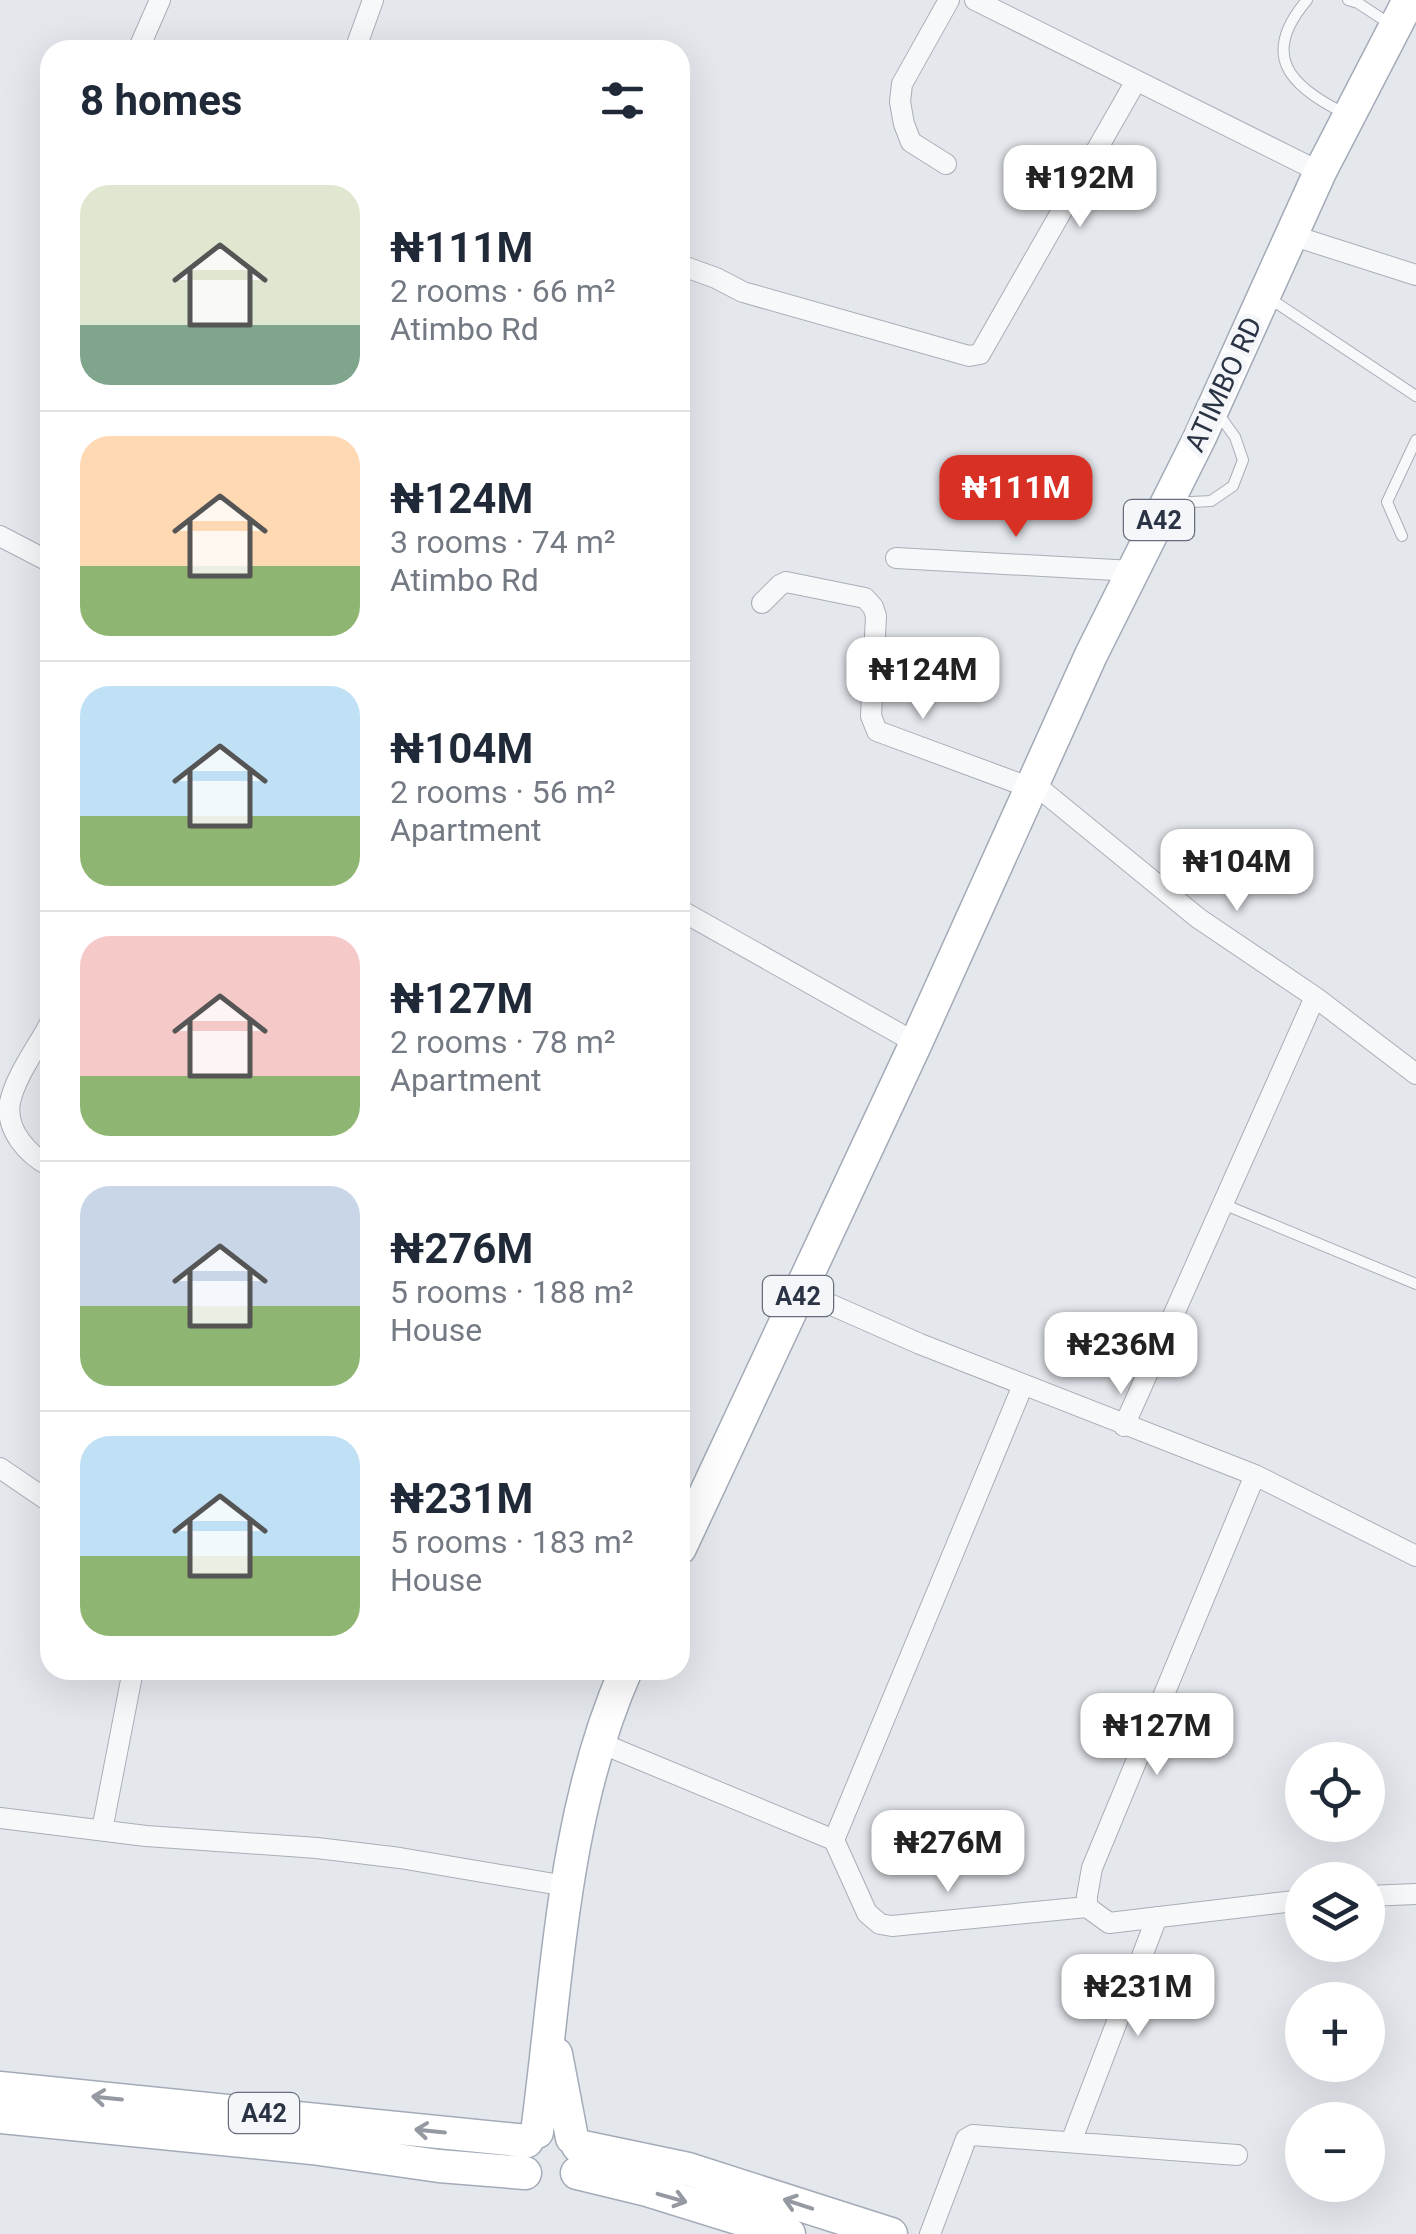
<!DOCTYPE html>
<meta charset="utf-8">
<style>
:root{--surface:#fff;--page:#f6f6f7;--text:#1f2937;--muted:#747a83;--line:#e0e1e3;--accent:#d93025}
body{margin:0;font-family:Roboto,sans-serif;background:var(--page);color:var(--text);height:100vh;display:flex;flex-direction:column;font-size:38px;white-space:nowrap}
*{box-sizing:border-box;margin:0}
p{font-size:32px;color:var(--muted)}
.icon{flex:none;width:55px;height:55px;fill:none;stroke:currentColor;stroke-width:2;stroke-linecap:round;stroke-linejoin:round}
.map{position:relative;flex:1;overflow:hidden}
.details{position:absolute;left:40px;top:40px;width:650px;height:1640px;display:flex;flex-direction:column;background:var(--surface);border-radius:30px;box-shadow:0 10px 40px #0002}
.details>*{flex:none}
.buttons{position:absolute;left:1285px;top:1742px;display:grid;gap:20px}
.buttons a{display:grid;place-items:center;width:100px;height:100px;border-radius:50%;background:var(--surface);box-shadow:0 10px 40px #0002;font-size:50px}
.price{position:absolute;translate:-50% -85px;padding:0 22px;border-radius:20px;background:#fff;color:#222;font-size:32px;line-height:65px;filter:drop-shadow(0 2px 5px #0008)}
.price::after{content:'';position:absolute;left:50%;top:60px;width:30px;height:22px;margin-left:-15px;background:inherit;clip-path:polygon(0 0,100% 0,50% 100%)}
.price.selected{background:var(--accent);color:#fff}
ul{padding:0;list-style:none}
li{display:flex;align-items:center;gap:30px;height:250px;padding:0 40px}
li+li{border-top:2px solid var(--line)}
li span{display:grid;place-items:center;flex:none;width:280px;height:200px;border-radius:30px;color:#555}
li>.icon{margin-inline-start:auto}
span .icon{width:120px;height:120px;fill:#fffc;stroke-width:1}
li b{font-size:42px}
h2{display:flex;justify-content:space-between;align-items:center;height:120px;padding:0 40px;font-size:42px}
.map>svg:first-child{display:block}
</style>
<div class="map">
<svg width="1416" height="2234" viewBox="0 0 1416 2234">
<rect width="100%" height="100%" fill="#e4e7ec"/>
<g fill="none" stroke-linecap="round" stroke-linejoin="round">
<g stroke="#a9aeb7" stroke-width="12">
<path id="service" d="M1307,0C1260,55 1289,86 1344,113
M1348,0L1358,3L1390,24
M1269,298L1416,396
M1173,503L1211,501L1233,486L1243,460L1235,437L1217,412
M1402,536L1387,502L1416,440
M1223,1204L1416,1284"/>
</g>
<g stroke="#a9aeb7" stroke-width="22">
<path id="minor" d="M975,0L1320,172
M138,50L160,0
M355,50L373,0
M946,164L911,142L904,124L900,102L902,84L949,0
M1291,235L1416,275
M680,265L716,278L743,292L969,356L980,354L1136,81
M0,536L50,562
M896,558L1133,571
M762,603L780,585L786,582L865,598L873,607L876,616L871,716L877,731L1031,788
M1033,783L1198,918L1315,997L1416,1074
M680,910L916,1043
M50,1023C37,1048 16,1075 10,1102C5,1130 28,1155 50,1166
M800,1291L920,1344L1255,1475L1416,1556
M1124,1426L1315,997
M0,1468L50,1502
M1255,1475L1092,1868L1087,1896V1907L1109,1923L1302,1900
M598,1742L834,1840L867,1913L880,1924L892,1926L1087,1907
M0,1818L146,1836L317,1848L400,1858L566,1886
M102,1830L133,1670
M834,1840L1023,1385
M1368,1896L1416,1894
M1071,2142L1157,1917
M930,2234L966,2139L973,2135L1237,2155"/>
</g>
<g stroke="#a3abb8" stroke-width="35">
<path id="primary" d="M680,1548L916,1043L1091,655L1200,437L1320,172L1409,0
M556,2054L572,2138
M0,2088L527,2141
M0,2117L312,2148L439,2166L525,2173
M537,2132C558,1977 562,1815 626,1670
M578,2146L688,2169L891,2234
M577,2173L647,2190L789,2234"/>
</g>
<use href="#service" stroke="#f7f8fa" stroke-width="10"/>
<use href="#minor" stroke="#f7f8fa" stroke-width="20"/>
<use href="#primary" stroke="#fff" stroke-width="32"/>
</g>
<defs><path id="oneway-shaft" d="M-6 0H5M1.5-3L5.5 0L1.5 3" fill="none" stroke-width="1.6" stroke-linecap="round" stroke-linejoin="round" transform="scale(2.5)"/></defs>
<g stroke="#959aa2">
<use href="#oneway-shaft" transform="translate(107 2098) rotate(-174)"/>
<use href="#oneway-shaft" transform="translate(430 2131) rotate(-174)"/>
<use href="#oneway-shaft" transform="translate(672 2198) rotate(16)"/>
<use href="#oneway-shaft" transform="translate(798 2204) rotate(-162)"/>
</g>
<g text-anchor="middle" stroke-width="10" stroke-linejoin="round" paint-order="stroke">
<g fill="#f4f6f9" stroke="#676e7b" stroke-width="2.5">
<rect x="1124" y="500" width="70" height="40" rx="8"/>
<rect x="763" y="1276" width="70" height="40" rx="8"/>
<rect x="229" y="2093" width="70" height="40" rx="8"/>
</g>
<g font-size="25" font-weight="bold" fill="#2b3445">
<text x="1159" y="529">A42</text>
<text x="798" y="1305">A42</text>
<text x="264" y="2122">A42</text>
</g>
<g font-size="28" fill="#2b3445" stroke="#f4f6f9">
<text transform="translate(1223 384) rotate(-65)" y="10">ATIMBO RD</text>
</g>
</g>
</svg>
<div class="buttons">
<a><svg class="icon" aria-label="locate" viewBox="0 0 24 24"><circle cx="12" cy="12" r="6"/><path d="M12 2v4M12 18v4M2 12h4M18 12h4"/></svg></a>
<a><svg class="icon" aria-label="layers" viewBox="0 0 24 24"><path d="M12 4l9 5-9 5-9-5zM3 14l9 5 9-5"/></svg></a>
<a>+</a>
<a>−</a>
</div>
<b class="price" style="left:1080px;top:230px">₦192M</b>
<b class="price selected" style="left:1016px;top:540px">₦111M</b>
<b class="price" style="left:923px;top:722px">₦124M</b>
<b class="price" style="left:1237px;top:914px">₦104M</b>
<b class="price" style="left:1121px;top:1397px">₦236M</b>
<b class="price" style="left:1157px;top:1778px">₦127M</b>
<b class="price" style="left:948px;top:1895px">₦276M</b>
<b class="price" style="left:1138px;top:2039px">₦231M</b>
<section class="details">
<h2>8 homes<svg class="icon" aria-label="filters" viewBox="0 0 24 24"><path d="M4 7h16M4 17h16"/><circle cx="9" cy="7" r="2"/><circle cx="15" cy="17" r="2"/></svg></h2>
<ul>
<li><span style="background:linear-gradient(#dfe7d0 70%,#7fa58c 0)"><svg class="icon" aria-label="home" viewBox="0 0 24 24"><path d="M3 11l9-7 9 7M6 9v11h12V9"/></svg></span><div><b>₦111M</b><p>2 rooms · 66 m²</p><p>Atimbo Rd</p></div></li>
<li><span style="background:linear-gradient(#ffd9b3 65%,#8fb573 0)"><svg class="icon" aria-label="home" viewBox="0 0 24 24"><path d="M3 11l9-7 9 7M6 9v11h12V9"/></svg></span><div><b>₦124M</b><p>3 rooms · 74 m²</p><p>Atimbo Rd</p></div></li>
<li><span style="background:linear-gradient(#bfe0f5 65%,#8fb573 0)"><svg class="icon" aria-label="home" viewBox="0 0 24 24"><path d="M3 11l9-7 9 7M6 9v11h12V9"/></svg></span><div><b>₦104M</b><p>2 rooms · 56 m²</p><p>Apartment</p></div></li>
<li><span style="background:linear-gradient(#f6c9c9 70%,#8fb573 0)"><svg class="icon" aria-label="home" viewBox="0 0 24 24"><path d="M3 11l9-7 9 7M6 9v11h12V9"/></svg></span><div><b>₦127M</b><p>2 rooms · 78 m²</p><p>Apartment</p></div></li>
<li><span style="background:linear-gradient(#c9d6e8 60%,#8fb573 0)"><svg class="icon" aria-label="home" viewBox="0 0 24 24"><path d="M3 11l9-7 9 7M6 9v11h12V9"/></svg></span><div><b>₦276M</b><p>5 rooms · 188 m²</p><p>House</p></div></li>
<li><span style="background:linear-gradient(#bfe0f5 60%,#8fb573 0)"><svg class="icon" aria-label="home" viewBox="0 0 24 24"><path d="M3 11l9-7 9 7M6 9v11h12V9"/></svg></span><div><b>₦231M</b><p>5 rooms · 183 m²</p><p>House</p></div></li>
</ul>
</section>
</div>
